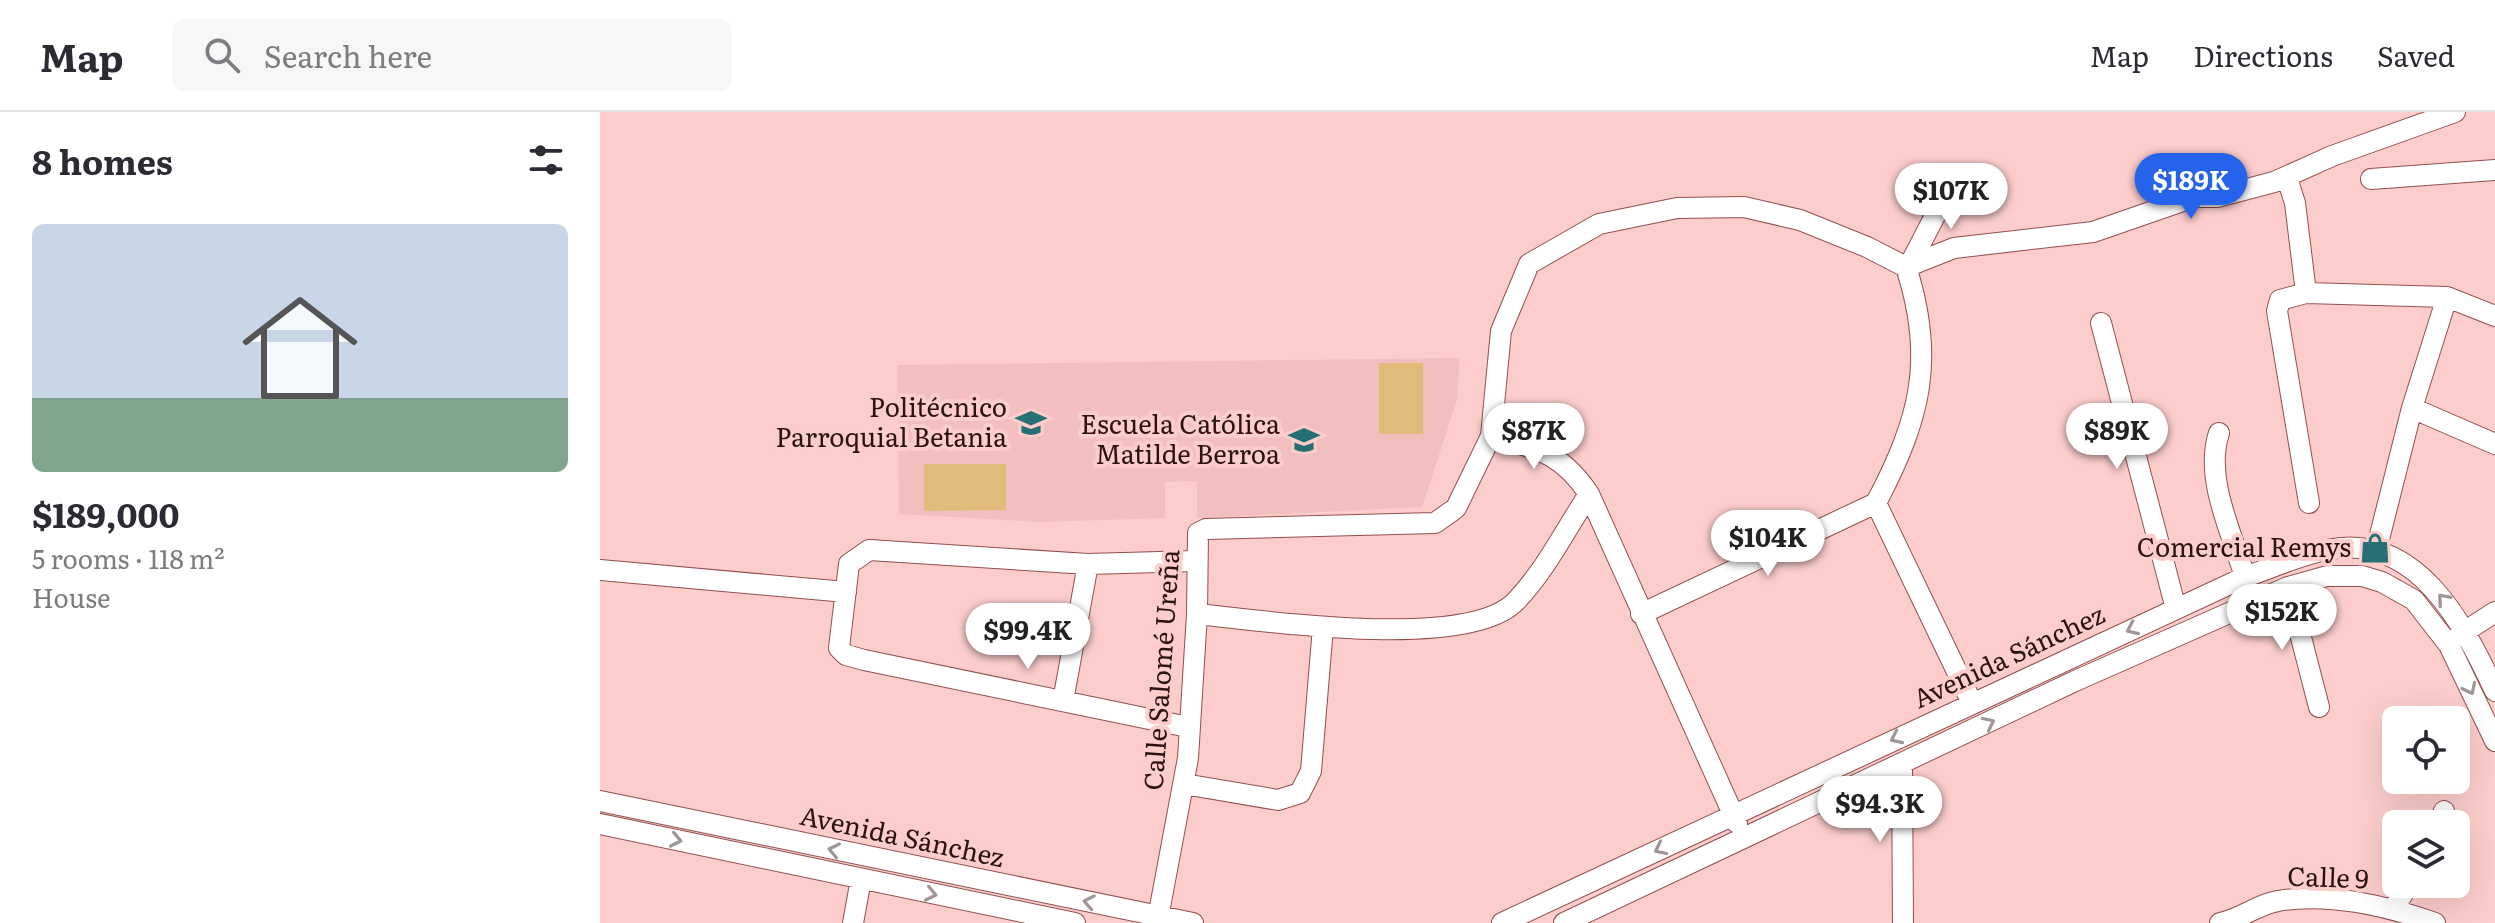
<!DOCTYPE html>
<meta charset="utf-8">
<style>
:root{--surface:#fff;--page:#f7f7f7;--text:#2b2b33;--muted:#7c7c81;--line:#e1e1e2;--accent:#2563eb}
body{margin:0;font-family:Literata,serif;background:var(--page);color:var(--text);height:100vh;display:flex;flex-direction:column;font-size:30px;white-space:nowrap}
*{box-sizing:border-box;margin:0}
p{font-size:26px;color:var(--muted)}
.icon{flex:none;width:44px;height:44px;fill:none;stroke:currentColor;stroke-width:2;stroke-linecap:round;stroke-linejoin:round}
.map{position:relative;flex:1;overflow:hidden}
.panel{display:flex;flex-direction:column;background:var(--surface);width:600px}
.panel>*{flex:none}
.tools{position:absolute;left:1782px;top:594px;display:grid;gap:16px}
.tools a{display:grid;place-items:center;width:88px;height:88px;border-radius:12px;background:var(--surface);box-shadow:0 8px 32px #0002;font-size:40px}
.price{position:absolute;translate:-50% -68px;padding:0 18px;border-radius:28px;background:#fff;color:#222;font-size:26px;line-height:52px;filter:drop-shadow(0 2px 4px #0008)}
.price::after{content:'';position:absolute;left:50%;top:48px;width:24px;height:18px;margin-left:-12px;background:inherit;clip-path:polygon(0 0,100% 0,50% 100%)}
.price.active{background:var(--accent);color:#fff}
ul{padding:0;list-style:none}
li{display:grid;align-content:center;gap:16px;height:424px;padding:0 32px}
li+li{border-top:2px solid var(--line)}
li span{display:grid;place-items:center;height:248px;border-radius:12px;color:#555}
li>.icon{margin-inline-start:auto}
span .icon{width:144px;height:144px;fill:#fffc;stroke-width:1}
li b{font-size:34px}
h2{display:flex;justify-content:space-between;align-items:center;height:96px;padding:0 32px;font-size:34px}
header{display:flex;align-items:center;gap:48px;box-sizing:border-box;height:112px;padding:0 40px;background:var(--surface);border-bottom:2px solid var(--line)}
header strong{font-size:38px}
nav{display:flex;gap:44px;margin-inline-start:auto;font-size:28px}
.search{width:560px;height:72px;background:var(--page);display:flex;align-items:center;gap:20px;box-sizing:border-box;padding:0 28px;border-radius:12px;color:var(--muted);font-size:30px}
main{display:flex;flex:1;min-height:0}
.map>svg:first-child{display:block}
</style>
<header>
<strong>Map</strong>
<div class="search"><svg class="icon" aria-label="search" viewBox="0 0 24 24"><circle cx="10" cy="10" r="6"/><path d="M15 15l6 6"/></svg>Search here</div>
<nav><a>Map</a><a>Directions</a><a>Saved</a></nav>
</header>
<main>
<section class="panel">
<h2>8 homes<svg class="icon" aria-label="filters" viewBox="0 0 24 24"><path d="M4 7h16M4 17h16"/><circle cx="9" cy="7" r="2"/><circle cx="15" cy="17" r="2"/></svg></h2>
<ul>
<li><span style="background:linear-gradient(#c9d6e8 70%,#7fa58c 0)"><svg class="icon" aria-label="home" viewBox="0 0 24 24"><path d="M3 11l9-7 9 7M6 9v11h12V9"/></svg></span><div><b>$189,000</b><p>5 rooms · 118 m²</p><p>House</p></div></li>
</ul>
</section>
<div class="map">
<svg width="1895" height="811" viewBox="0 0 1895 811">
<rect width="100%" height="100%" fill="#fccdcb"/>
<path fill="#f3bfbe" d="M860,246L857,288L822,395L597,406V369L565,370V406L440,410L299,402L297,253Z"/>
<path fill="#e0bb79" d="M779,251H823V322H779Z
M324,352H406V398L324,399Z"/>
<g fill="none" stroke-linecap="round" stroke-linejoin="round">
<g stroke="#924f4f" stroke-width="22">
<path id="minor" d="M1687,66L1695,91L1706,181
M1771,67L1895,58
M1309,154L1355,65
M1306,155L1354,136L1493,120L1594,85H1617L1674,70L1732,44L1855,0
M1501,211L1576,497
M1812,296L1895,332
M1619,321C1604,366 1632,421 1645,465
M891,324C937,337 961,340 989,382L1137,711
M1276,391L1372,591
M1709,391L1677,199L1680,188L1706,181L1847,185L1895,204
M1776,439L1812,296L1847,185
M488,452L269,438L249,452L239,536L246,543L264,548L588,615
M0,458L246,480
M1688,475L1719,595
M597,502C664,509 869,539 916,489C945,459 966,417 989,382
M1041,502L1276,391
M1858,524L1895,500
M463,589L488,452L595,449
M1302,653L1303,811
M584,672L678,688L700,681L711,659L723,515
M0,689L593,811
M0,712L475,811
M1839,712L1844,699
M1794,796L1809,772
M253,811L261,767
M557,811L588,646L597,502L598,421L606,417L835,411L856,396L891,324L901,219L929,152L999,112L1077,96L1144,95L1200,108L1267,135L1306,155C1336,248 1320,307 1276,391
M902,811L1645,465C1672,456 1699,443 1727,438C1817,419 1864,513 1895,579
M964,811L1475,569L1688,475L1727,464H1762L1782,470L1814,488L1849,533L1895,629
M1620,811C1641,807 1658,792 1678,789C1728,780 1788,794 1835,811"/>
</g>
<use href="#minor" stroke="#fff" stroke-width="20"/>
</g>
<defs><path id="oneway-chevron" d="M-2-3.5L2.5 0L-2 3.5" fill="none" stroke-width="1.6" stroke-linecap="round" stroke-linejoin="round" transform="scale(2)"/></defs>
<g stroke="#a09494">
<use href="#oneway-chevron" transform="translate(1843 487) rotate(-131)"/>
<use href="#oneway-chevron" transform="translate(1532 517) rotate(155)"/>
<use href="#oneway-chevron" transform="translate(1870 577) rotate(64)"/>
<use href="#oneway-chevron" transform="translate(1389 611) rotate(-26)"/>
<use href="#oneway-chevron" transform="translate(1296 626) rotate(155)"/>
<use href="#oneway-chevron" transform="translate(76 728) rotate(12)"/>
<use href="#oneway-chevron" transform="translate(1060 737) rotate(154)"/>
<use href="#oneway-chevron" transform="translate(234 738) rotate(-168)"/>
<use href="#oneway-chevron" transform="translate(331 782) rotate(12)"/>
<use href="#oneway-chevron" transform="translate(489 790) rotate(-169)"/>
</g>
<defs>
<g id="school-bare" transform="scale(2.4)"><path d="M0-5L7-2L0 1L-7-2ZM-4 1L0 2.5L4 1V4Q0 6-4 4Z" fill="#267075" stroke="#fccdcb" stroke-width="2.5" paint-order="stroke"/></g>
<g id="shop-bare" transform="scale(2.4)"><path d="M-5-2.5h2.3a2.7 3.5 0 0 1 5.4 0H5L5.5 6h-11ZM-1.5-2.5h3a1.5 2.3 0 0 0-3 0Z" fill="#267075" stroke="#fccdcb" stroke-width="2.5" paint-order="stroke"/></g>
</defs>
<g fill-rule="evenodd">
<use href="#school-bare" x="431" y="311"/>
<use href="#school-bare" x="704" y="328"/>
<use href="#shop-bare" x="1775" y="436"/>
</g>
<g text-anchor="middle" stroke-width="8" stroke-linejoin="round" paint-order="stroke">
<g font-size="26" fill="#2d1212" stroke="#fccdcb" text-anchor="end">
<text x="407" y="305">Politécnico<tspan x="407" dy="30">Parroquial Betania</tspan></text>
<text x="680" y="322">Escuela Católica<tspan x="680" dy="30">Matilde Berroa</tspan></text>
<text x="1751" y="445">Comercial Remys</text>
</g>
<g font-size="26" fill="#2d1212" stroke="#fccdcb">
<text transform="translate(1409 545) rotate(-25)" y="9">Avenida Sánchez</text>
<text transform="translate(562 558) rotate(-86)" y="9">Calle Salomé Ureña</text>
<text transform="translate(302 725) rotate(12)" y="9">Avenida Sánchez</text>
<text transform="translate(1728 766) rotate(2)" y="9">Calle 9</text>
</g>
</g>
</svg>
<div class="tools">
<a><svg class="icon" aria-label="locate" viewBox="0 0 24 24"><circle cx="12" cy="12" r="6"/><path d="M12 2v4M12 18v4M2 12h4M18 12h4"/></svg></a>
<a><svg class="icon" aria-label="layers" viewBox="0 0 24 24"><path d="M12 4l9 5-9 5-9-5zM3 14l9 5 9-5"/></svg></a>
</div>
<b class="price active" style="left:1591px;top:109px">$189K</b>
<b class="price" style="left:1351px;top:119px">$107K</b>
<b class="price" style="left:934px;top:359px">$87K</b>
<b class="price" style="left:1517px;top:359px">$89K</b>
<b class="price" style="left:1168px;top:466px">$104K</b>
<b class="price" style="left:1682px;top:540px">$152K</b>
<b class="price" style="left:428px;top:559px">$99.4K</b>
<b class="price" style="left:1280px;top:732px">$94.3K</b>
</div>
</main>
